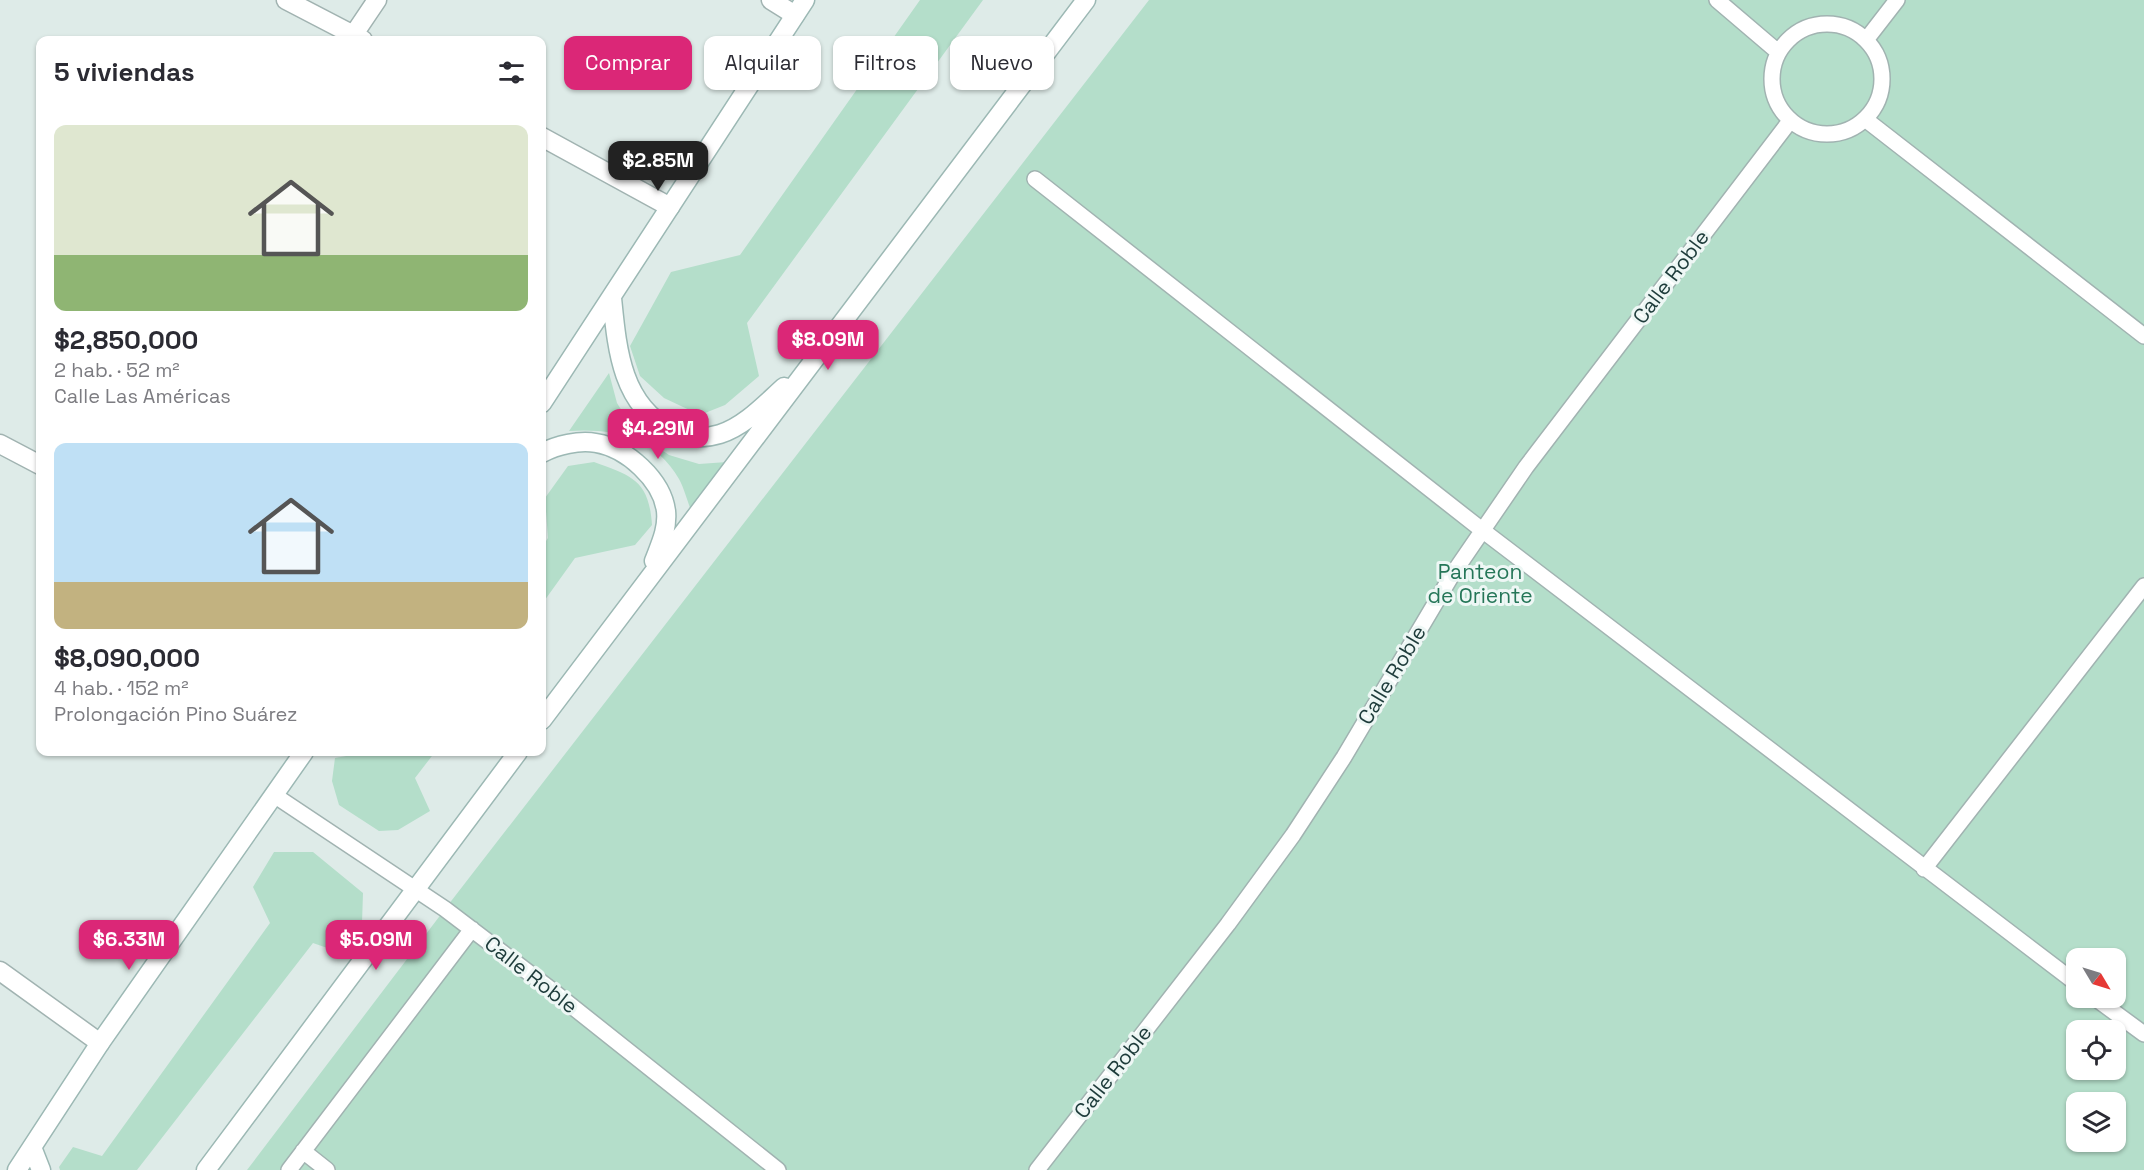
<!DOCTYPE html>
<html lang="es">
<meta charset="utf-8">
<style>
:root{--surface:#fff;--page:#f7f7f7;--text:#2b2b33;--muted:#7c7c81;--accent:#db2777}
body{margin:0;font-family:"Space Grotesk",sans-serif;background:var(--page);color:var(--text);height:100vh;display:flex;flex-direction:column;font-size:22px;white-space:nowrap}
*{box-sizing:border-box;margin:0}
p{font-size:20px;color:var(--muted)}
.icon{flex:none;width:33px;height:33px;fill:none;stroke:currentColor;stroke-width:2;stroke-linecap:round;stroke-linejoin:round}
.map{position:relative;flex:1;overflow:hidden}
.side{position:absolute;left:36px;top:36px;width:510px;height:720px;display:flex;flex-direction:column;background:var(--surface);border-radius:12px;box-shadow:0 2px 4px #0004}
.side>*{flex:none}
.top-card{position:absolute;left:564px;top:36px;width:570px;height:54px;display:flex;gap:12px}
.needle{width:39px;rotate:128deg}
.tools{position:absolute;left:2066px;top:948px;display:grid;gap:12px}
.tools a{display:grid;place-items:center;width:60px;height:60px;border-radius:12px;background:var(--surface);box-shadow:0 2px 4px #0004;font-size:30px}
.price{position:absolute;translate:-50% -51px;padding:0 14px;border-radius:12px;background:var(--accent);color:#fff;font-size:20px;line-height:39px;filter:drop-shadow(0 2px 3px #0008)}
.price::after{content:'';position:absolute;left:50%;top:36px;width:18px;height:14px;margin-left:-9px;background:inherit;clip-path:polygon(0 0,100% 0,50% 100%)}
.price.active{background:#222;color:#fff}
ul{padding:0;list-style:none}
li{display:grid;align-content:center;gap:12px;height:318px;padding:0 18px}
li span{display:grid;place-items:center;height:186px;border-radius:12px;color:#555}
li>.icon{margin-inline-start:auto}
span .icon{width:108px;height:108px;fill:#fffc;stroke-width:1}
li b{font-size:26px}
h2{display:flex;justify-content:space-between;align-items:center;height:72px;padding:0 18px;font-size:26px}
.chip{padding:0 21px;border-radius:12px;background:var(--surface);box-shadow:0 2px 4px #0004;font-size:21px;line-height:54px}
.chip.active{background:var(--accent);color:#fff}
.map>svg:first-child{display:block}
</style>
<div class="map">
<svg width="2144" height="1170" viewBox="0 0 2144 1170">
<rect width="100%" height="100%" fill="#deebe8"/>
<path fill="#b4deca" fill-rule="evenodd" d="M920,0H983L747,323L759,376L725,405L700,415L664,398L640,376L630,346L671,272L740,255Z
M1149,0H2144V1170H247L445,909ZM2076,958H2115V998H2076ZM2076,1030H2115V1070H2076ZM2076,1102H2115V1142H2076Z
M609,373L617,403L635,432L669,455L699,464L727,462L691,510C687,500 684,488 679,479C655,437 613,428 569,431Z
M594,462C632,476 649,480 652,525L635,545L575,558L542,604V547L548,538L545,498L568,466Z
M369,752H435L415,778L430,811L398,830L379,831L339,805L332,781L335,758Z
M274,852H313L363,893L362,923L350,956L313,943L137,1170H60L59,1167L73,1147L102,1156L270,923L253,887Z"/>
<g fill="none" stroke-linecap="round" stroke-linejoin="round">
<g stroke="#a1b3b1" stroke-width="18">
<path id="service" d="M1717,0L1778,52
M1772 79a55 55 0 1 1 110 0a55 55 0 1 1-110 0Z
M1866,40L1897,0
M1865,119L2144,336
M1035,179L1482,530L2076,983
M274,795L445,909L549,988L778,1170
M1924,869L2144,586
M2095,998L2144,1034
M303,1151L327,1170
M289,1170L472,929
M1037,1170L1228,924L1293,835L1344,757L1452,575L1526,467L1790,121"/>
</g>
<g stroke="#a1b3b1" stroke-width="21">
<path id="minor" d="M286,0L363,40
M771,0L795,15
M350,40L377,0
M542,137L670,207
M0,444L40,465
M0,971L100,1043"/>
</g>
<g stroke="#9cb8b4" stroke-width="21">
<path id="secondary" d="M612,298C617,348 621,404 671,430C687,438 704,439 720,434C745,426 765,404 784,387
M542,403L805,0
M542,453C557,445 579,440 596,443C627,448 662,480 666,511C668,529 660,545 654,561
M542,720L1086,0
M32,1147L41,1170
M17,1170L100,1043L304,752
M206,1170L518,752"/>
</g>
<use href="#service" stroke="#fff" stroke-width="15"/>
<use href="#minor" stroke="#fff" stroke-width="18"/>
<use href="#secondary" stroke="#fff" stroke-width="18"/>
</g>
<g text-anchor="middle" stroke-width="6" stroke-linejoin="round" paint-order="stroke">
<g font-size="21" fill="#1e3c3b" stroke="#eef7f5">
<text transform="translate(1671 277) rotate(-53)" y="7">Calle Roble</text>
<text transform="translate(1392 675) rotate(-59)" y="7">Calle Roble</text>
<text transform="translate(531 975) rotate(38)" y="7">Calle Roble</text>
<text transform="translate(1113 1072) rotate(-52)" y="7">Calle Roble</text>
</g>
<g font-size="21" fill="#257658" stroke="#eef7f5">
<text x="1480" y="579">Panteon<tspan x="1480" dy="24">de Oriente</tspan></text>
</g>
</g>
</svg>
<div class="tools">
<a><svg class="needle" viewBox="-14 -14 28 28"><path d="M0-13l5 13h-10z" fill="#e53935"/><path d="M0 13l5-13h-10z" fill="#7c7c81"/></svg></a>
<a><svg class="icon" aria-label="locate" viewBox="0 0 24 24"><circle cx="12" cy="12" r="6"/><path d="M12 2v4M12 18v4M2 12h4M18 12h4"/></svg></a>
<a><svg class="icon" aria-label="layers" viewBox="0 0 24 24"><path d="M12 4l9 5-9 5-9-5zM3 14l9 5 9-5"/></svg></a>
</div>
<b class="price active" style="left:658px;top:192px">$2.85M</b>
<b class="price" style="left:828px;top:371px">$8.09M</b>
<b class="price" style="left:658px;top:460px">$4.29M</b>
<b class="price" style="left:129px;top:971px">$6.33M</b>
<b class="price" style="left:376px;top:971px">$5.09M</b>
<div class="top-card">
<a class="chip active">Comprar</a>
<a class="chip">Alquilar</a>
<a class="chip">Filtros</a>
<a class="chip">Nuevo</a>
</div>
<section class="side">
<h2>5 viviendas<svg class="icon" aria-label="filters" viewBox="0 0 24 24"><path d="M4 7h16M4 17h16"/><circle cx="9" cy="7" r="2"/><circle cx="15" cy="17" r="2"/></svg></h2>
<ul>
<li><span style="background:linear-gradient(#dfe7d0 70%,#8fb573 0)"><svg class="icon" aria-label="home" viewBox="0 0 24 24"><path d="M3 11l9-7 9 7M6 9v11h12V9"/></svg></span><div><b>$2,850,000</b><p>2 hab. · 52 m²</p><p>Calle Las Américas</p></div></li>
<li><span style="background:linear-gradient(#bfe0f5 75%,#c2b280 0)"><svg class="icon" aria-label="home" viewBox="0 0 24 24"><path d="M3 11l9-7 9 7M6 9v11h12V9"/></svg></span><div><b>$8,090,000</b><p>4 hab. · 152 m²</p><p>Prolongación Pino Suárez</p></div></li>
</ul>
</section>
</div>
